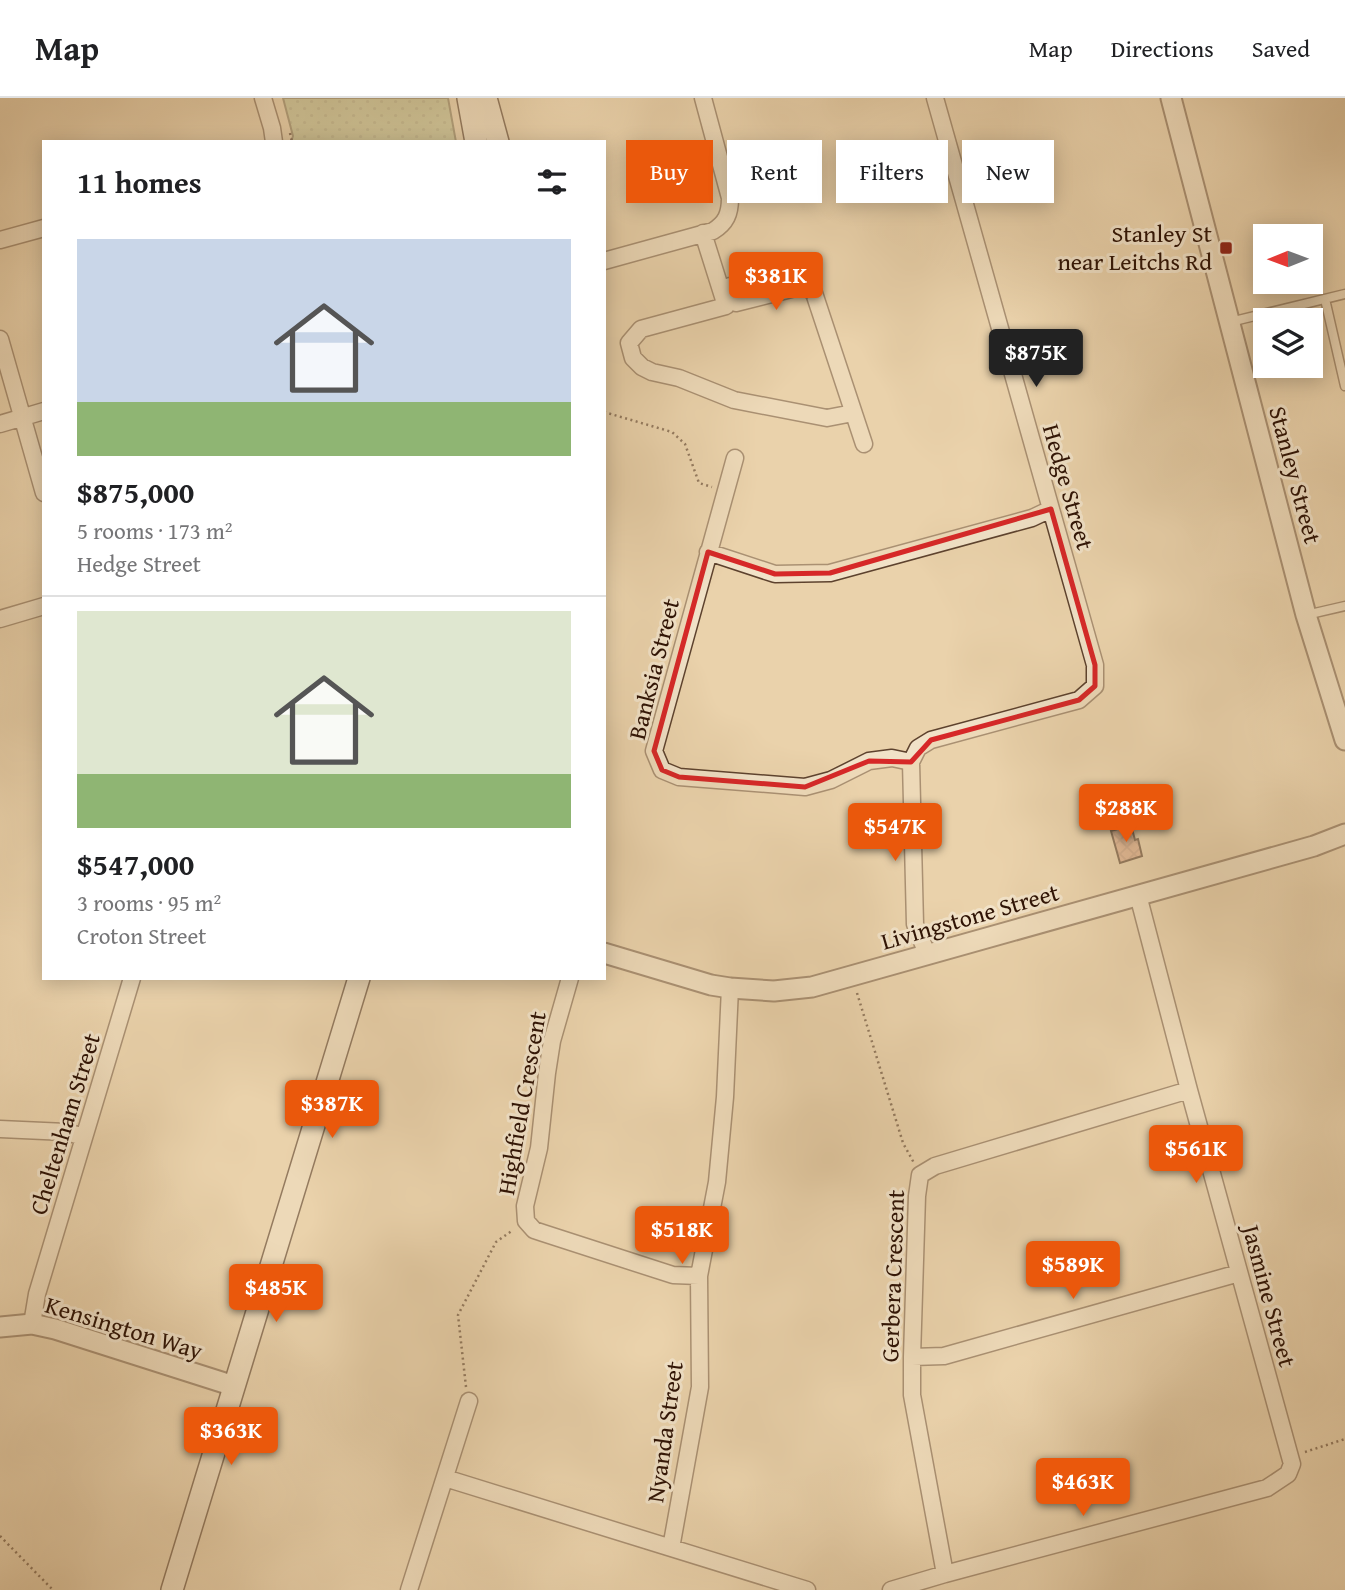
<!DOCTYPE html>
<meta charset="utf-8">
<style>
:root{--surface:#fff;--page:#f2f2f2;--text:#202124;--muted:#757577;--line:#e0e0e0;--accent:#ea580c}
body{margin:0;font-family:"Gentium Book Plus",serif;background:var(--page);color:var(--text);height:100vh;display:flex;flex-direction:column;font-size:26px;white-space:nowrap}
*{box-sizing:border-box;margin:0}
p{font-size:23px;color:var(--muted)}
.icon{flex:none;width:38px;height:38px;fill:none;stroke:currentColor;stroke-width:2;stroke-linecap:round;stroke-linejoin:round}
.map{position:relative;flex:1;overflow:hidden}
.panel{position:absolute;left:42px;top:42px;width:564px;height:840px;display:flex;flex-direction:column;background:var(--surface);border-radius:0px;box-shadow:0 4px 18px #0003}
.panel>*{flex:none}
.guide{position:absolute;left:626px;top:42px;width:612px;height:63px;display:flex;gap:14px}
.needle{width:46px;rotate:269deg}
.fabs{position:absolute;left:1253px;top:126px;display:grid;gap:14px}
.fabs a{display:grid;place-items:center;width:70px;height:70px;border-radius:0px;background:var(--surface);box-shadow:0 4px 18px #0003;font-size:35px}
.price{position:absolute;translate:-50% -60px;padding:0 16px;border-radius:7px;background:var(--accent);color:#fff;font-size:23px;line-height:46px;filter:drop-shadow(0 2px 4px #0008)}
.price::after{content:'';position:absolute;left:50%;top:42px;width:21px;height:16px;margin-left:-10px;background:inherit;clip-path:polygon(0 0,100% 0,50% 100%)}
.price.active{background:#222;color:#fff}
ul{padding:0;list-style:none}
li{display:grid;align-content:center;gap:14px;height:371px;padding:0 35px}
li+li{border-top:2px solid var(--line)}
li span{display:grid;place-items:center;height:217px;border-radius:0px;color:#555}
li>.icon{margin-inline-start:auto}
span .icon{width:126px;height:126px;fill:#fffc;stroke-width:1}
li b{font-size:30px}
h2{display:flex;justify-content:space-between;align-items:center;height:84px;padding:0 35px;font-size:30px}
.chip{padding:0 24px;border-radius:0px;background:var(--surface);box-shadow:0 4px 18px #0003;font-size:24px;line-height:63px}
.chip.active{background:var(--accent);color:#fff}
header{display:flex;align-items:center;gap:42px;box-sizing:border-box;height:98px;padding:0 35px;background:var(--surface);border-bottom:2px solid var(--line)}
header strong{font-size:33px}
nav{display:flex;gap:38px;margin-inline-start:auto;font-size:24px}
.map>svg:first-child{display:block}
</style>
<header>
<strong>Map</strong>
<nav><a>Map</a><a>Directions</a><a>Saved</a></nav>
</header>
<div class="map">
<svg width="1345" height="1492" viewBox="0 0 1345 1492">
<defs>
<pattern id="park-dots" width="8" height="8" patternUnits="userSpaceOnUse" patternTransform="scale(1.75)"><rect width="8" height="8" fill="#b6bc89"/><path d="M2 2h.1M6 6h.1" fill="none" stroke="#9da175" stroke-width="1.8" stroke-linecap="round"/></pattern>
<pattern id="building-cross-hatch" width="8" height="8" patternUnits="userSpaceOnUse" patternTransform="scale(1.75)"><rect width="8" height="8" fill="#da9d7c"/><path d="M0 0l8 8M0 8l8-8" fill="none" stroke="#bb866a"/></pattern>
</defs>
<rect width="100%" height="100%" fill="#ead2ab"/>
<filter id="stains"><feTurbulence type="fractalNoise" baseFrequency=".00286" numOctaves="4"/><feColorMatrix values="0 0 0 0 .2 0 0 0 0 .09 0 0 0 0 .02 0 0 0 .5 -.17"/></filter>
<radialGradient id="worn" r=".72"><stop offset=".6" stop-color="#630" stop-opacity="0"/><stop offset="1" stop-color="#630" stop-opacity=".3"/></radialGradient>
<path fill="url(#park-dots)" stroke="#726746" stroke-width="2" d="M283,0H448L456,44H291L293,38Z"/>
<path fill="url(#building-cross-hatch)" stroke="#2e1204" stroke-width="2" d="M1131,727L1135,742L1138,741L1142,758L1120,765L1111,733Z"/>
<g fill="none" stroke-linecap="round" stroke-linejoin="round">
<g stroke="#5d422e" stroke-width="11">
<path id="service" d="M1325,201L1345,288
M1230,224L1345,196
M1306,517L1345,508"/>
</g>
<g stroke="#5d422e" stroke-width="19">
<path id="minor" d="M263,0L272,30L274,44
M703,135L726,208L641,231L629,245L633,260L642,269L652,274L679,280L734,302L827,320L853,315
M0,142L44,130
M604,163L713,133C726,125 730,116 730,100L703,0
M730,188L736,205L795,190L806,189L814,195L864,346
M0,241L44,395
M0,326L44,313
M735,360L654,653L662,672L679,679L805,689L831,682L869,663L892,660L911,664
M708,454L775,476L830,475L1032,420L1051,411
M0,521L44,508
M927,856L915,826L911,664L918,650L931,642L1079,602L1095,588V567L935,0
M570,880L552,943L547,975L539,1050L525,1108L526,1123L534,1132L543,1135L673,1177L699,1178
M0,1031L66,1034L84,1039
M32,1226L37,1196L132,880
M912,1259L944,1258L1239,1175
M445,1380L807,1492
M671,1450L700,1289L699,1178L717,1084L725,999L730,890
M945,1476L912,1297V1259L917,1098L920,1077L935,1068L1189,992
M409,1492L469,1303
M891,1492L945,1476L1267,1390L1288,1376L1292,1366L1189,992L1138,797"/>
</g>
<g stroke="#5d422e" stroke-width="23">
<path id="tertiary" d="M1171,0L1306,517L1345,642
M604,855L711,887L730,890L774,893L812,889L1314,748L1345,736
M0,1229L32,1226L55,1231L234,1288"/>
</g>
<g stroke="#2e1204" stroke-width="24">
<path id="secondary" d="M468,0L476,44
M486,0L498,44
M172,1492L359,880"/>
</g>
<path stroke="#2e1204" stroke-width="2.5" stroke-dasharray="2 3.5" stroke-linecap="butt" d="M290,35L292,44
M604,314L672,334L685,346L699,385L712,389
M857,895L903,1045L914,1065
M466,1289L458,1217L496,1144L513,1132
M1305,1354L1345,1341
M0,1438L53,1492"/>
<use href="#service" stroke="#f1e2c8" stroke-width="8"/>
<use href="#minor" stroke="#f1e2c8" stroke-width="16"/>
<use href="#tertiary" stroke="#f1e2c8" stroke-width="19"/>
<use href="#secondary" stroke="#f1e2c8" stroke-width="21"/>
</g>
<path d="M0 0H1345V1492H0ZM1051,411L1095,567V588L1079,602L931,642L911,664L869,663L805,689L679,679L662,672L654,653L708,454L775,476L830,475Z" fill="#ead2ab" fill-opacity=".55" fill-rule="evenodd"/>
<path fill="none" stroke="#d62828" stroke-width="5" stroke-linejoin="round" d="M1051,411L1095,567V588L1079,602L931,642L911,664L869,663L805,689L679,679L662,672L654,653L708,454L775,476L830,475Z"/>
<rect fill="#8f2418" stroke="#f1e2c8" stroke-width="2.5" x="1219" y="143" width="14" height="14" rx="3.5"/>
<g text-anchor="middle" stroke-width="6" stroke-linejoin="round" paint-order="stroke">
<g font-size="24" fill="#2e1204" stroke="#f1e2c8" text-anchor="end">
<text x="1212" y="144">Stanley St<tspan x="1212" dy="28">near Leitchs Rd</tspan></text>
</g>
<g font-size="24" fill="#2e1204" stroke="#f1e2c8">
<text transform="translate(1295 377) rotate(75)" y="8">Stanley Street</text>
<text transform="translate(1068 389) rotate(74)" y="8">Hedge Street</text>
<text transform="translate(654 571) rotate(-76)" y="8">Banksia Street</text>
<text transform="translate(970 819) rotate(-16)" y="8">Livingstone Street</text>
<text transform="translate(522 1005) rotate(-80)" y="8">Highfield Crescent</text>
<text transform="translate(65 1026) rotate(-73)" y="8">Cheltenham Street</text>
<text transform="translate(893 1178) rotate(-88)" y="8">Gerbera Crescent</text>
<text transform="translate(1269 1198) rotate(75)" y="8">Jasmine Street</text>
<text transform="translate(124 1230) rotate(17)" y="8">Kensington Way</text>
<text transform="translate(665 1334) rotate(-82)" y="8">Nyanda Street</text>
</g>
</g>
<rect width="100%" height="100%" filter="url(#stains)"/>
<rect width="100%" height="100%" fill="url(#worn)"/>
</svg>
<div class="fabs">
<a><svg class="needle" viewBox="-14 -14 28 28"><path d="M0-13l5 13h-10z" fill="#e53935"/><path d="M0 13l5-13h-10z" fill="#757577"/></svg></a>
<a><svg class="icon" aria-label="layers" viewBox="0 0 24 24"><path d="M12 4l9 5-9 5-9-5zM3 14l9 5 9-5"/></svg></a>
</div>
<b class="price" style="left:776px;top:214px">$381K</b>
<b class="price active" style="left:1036px;top:291px">$875K</b>
<b class="price" style="left:1126px;top:746px">$288K</b>
<b class="price" style="left:895px;top:765px">$547K</b>
<b class="price" style="left:332px;top:1042px">$387K</b>
<b class="price" style="left:1196px;top:1087px">$561K</b>
<b class="price" style="left:682px;top:1168px">$518K</b>
<b class="price" style="left:1073px;top:1203px">$589K</b>
<b class="price" style="left:276px;top:1226px">$485K</b>
<b class="price" style="left:231px;top:1369px">$363K</b>
<b class="price" style="left:1083px;top:1420px">$463K</b>
<div class="guide">
<a class="chip active">Buy</a>
<a class="chip">Rent</a>
<a class="chip">Filters</a>
<a class="chip">New</a>
</div>
<section class="panel">
<h2>11 homes<svg class="icon" aria-label="filters" viewBox="0 0 24 24"><path d="M4 7h16M4 17h16"/><circle cx="9" cy="7" r="2"/><circle cx="15" cy="17" r="2"/></svg></h2>
<ul>
<li><span style="background:linear-gradient(#c9d6e8 75%,#8fb573 0)"><svg class="icon" aria-label="home" viewBox="0 0 24 24"><path d="M3 11l9-7 9 7M6 9v11h12V9"/></svg></span><div><b>$875,000</b><p>5 rooms · 173 m²</p><p>Hedge Street</p></div></li>
<li><span style="background:linear-gradient(#dfe7d0 75%,#8fb573 0)"><svg class="icon" aria-label="home" viewBox="0 0 24 24"><path d="M3 11l9-7 9 7M6 9v11h12V9"/></svg></span><div><b>$547,000</b><p>3 rooms · 95 m²</p><p>Croton Street</p></div></li>
</ul>
</section>
</div>
